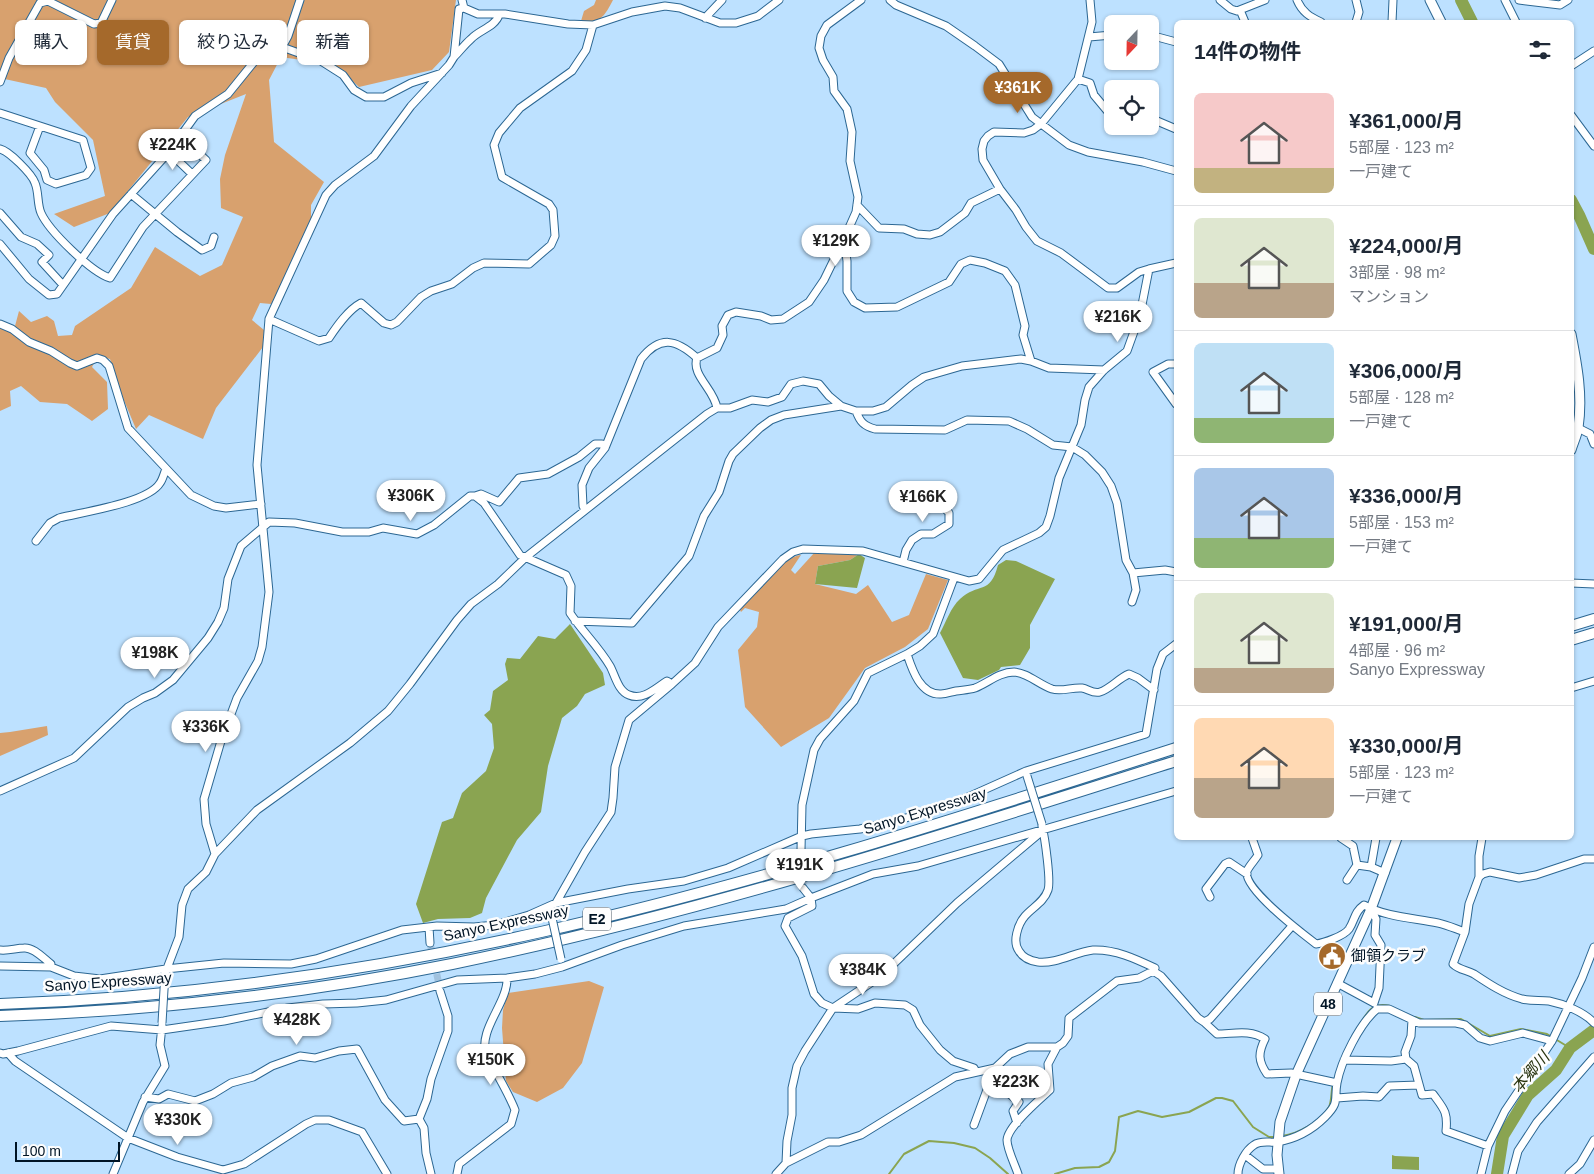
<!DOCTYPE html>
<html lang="ja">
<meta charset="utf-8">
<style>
:root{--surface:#fff;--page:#f6f6f7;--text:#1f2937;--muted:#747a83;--line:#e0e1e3;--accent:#a5692b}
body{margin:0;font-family:Arial,"Noto Sans JP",sans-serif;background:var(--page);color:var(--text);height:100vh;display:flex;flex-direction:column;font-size:19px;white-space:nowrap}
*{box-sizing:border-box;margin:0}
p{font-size:16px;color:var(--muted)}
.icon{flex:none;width:28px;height:28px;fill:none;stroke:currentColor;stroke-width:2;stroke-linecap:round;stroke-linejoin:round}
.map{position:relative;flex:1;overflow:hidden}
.side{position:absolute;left:1174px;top:20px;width:400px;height:820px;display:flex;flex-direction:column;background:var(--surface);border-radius:8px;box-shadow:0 1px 4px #0004}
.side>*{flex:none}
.top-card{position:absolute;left:15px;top:20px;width:475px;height:45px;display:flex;gap:10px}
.needle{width:32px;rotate:202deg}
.controls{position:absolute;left:1104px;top:15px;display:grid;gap:10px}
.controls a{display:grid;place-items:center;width:55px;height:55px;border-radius:8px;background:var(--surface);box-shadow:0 1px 4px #0004;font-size:25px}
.scale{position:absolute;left:15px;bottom:12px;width:105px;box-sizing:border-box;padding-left:5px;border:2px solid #001425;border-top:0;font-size:14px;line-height:18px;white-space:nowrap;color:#001425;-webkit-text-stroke:4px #fdfdfd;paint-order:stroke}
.price{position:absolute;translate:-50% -42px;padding:0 11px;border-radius:18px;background:#fff;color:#222;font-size:16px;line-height:32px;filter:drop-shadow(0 1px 2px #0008)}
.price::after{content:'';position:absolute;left:50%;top:30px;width:15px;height:11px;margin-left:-8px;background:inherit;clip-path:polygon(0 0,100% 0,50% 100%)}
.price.active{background:var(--accent);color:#fff}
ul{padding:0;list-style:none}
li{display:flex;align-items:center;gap:15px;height:125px;padding:0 20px}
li+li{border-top:1px solid var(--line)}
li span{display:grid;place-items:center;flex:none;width:140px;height:100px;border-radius:8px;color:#555}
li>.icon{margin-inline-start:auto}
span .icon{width:60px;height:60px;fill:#fffc;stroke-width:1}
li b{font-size:21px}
h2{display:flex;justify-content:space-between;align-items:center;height:60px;padding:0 20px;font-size:21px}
.chip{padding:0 18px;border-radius:8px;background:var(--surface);box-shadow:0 1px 4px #0004;font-size:18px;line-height:45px}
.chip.active{background:var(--accent);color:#fff}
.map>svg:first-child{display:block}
</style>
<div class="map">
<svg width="1594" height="1174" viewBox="0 0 1594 1174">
<rect width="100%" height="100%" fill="#bde1ff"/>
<path fill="#d8a16e" d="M0,0H456L449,52L432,70L359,87L335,65L281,57L269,80L274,142L324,182L311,205V229L292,269L271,304L260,303L252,320L264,330L263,347L216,408L203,439L149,415L136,429L120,391L110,359L98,356L92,367L107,382L108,409L92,421L67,404L40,402L21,386L10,391L11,406L0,411V329L15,326L19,311L31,322L47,316L54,321L58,336L72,335L75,326L131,288L155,247L200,276L222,265L243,217L221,208L220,179L225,155L246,94L188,117L110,213L74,227L54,214L105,196L93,140L55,102L46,88L0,78Z
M596,0H613C604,17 601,23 581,21L584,11L594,5Z
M815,552L859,554L850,560L818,566L815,584L856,594L868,585L892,622L909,615L926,574L948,580L928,629L905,647L865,668L829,718L781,747L745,707L738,650L757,627L759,612L745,608L741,612L740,610C752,596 783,556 801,555L791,570L795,574Z
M47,726L48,735L0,756V733L10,732Z
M589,981L604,987L582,1063L563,1088L537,1102L513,1092L506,1081L502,1028L503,1010L508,993Z"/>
<path fill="#8aa451" d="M859,554L865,558L857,588L815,584L818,566L850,560Z
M1006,560L1016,561L1055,579L1030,625V648L1020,665L1001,667L999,670L978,680L963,678L940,633C946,622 951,607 960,599C978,582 990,596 998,565Z
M570,624L603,673L605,685L585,694L577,706L562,718L548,766L541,812L517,840L486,898L482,913L470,918L438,919L423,923L416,904L442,822L453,818L462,793L486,771L494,748L492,724L484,715L490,710L493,691L508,680L505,664L507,658L520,659L538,636L555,639Z
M1392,1155L1395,1156L1419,1157V1170L1392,1169Z"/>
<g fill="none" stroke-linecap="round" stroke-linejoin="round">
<path stroke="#8aa451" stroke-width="2" d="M1415,1017L1424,1020L1461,1019L1490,1036L1521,1029L1547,1034L1570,1048
M1362,1021C1369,1009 1375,1002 1390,1006
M1282,1136C1298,1134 1320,1122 1329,1107C1332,1101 1331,1091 1333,1084
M889,1174L904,1154L929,1141L954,1143L975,1148L990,1158L1008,1174
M1055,1174L1075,1168L1099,1167L1109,1162L1115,1151L1119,1117L1138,1111L1162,1117L1189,1112L1216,1098H1222L1233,1101L1253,1127L1269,1137H1275"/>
<path stroke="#8aa451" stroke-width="12" d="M1461,0L1472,22
M1571,200L1579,215L1594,249
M1497,1174L1503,1136L1528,1095L1556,1070L1570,1048L1594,1030"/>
<path stroke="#a1c2de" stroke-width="7" stroke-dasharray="7 3.5" stroke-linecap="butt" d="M801,850L803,888
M430,943L440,989"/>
<g stroke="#2c6793" stroke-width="9">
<path id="minor" d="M462,0L464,8L478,14H505L568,24L593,25L632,12L665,6L680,8L720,23H736L758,16L779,0
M861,0L827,25L821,36L819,48L823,60L833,77L834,91L847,109L852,132L850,161L858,197L856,212L844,239L847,261V291L854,302L865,308L897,307L949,282L961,264L970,260L985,263L1005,271L1015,285L1025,326L1023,335L1031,361
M890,0L896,5L946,26L975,46L999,64L1032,117L1069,145L1088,152L1143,162L1176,171
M1090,0L1092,22L1078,79L1041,124L1033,130L1024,133L994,132L988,136L984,141L982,149L983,160L1000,189L1016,210L1026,227L1037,241L1061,253L1108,288H1117L1139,272L1149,269
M1220,0L1231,9L1237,11L1265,0
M1297,0C1302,12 1310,17 1321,22
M1505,0L1516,22
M1519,0L1560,5L1568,0
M1240,10L1245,22
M705,18L722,0
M1356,22L1359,12L1356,0
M1392,22L1393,0
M1150,35L1176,42
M1089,37L1112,35
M282,47L321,61L343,75L354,90L366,97H384L411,83L442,73
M454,57C460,51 465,44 471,39C479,30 495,27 499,15
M1571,66L1594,51
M1078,79L1090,83L1094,95L1109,113H1112
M0,82L9,58L40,3L48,1L94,24L101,23L112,0
M0,113L83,140L91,168L86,175L56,184L47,180L44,170L30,153L40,126
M1571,115L1594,146
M1150,118L1176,129
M0,149C9,151 32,174 35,183C39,192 37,204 41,213C49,231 91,272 110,278L143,227L206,160L180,136
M169,152L192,174
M131,194L177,232L202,250L211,246L214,237
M857,205L879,228L904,229L917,234L930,235L940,232L965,213L971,203L1000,189
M0,213L21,237L37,244L49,255L42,262L63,285
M0,244L29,279L49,295L57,294L113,214L169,152L195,116L228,94L258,57L282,47L288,36L300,0
M269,319L319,341L329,338C337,326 348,310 361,303L384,323L391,325L397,322L421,297L431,291L452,284L473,268L484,263L529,264L551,245L555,236L553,210L549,204L502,177L494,145L499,133L520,108L572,71L586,50L593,25
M0,324L12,329L29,342L51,351L70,363L77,366L97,358L103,360L109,366L128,428L191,495L214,506L226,508L261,504
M697,358L717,348L723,335L722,326L728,315L736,312L761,316L771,320L783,319L809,302L824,280L844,239
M1175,364H1168L1153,372L1176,404
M856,411C860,422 864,426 875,429L945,430L967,420L1009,421L1027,429L1053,445L1072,447L1085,455L1102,472L1111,486L1117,503L1126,560L1133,573
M1578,428L1590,434L1594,444
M475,496L481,494L499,502L519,478L548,474L579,457L595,444H602L605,448
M585,510L583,506L582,485L589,468L605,448L641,359C660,335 676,339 697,358C691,375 714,389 717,408
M36,541L50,523L59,518C82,512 148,503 160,483C163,479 164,473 166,469
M903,562L906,550L912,540L921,534H933L949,524V513L936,499L937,488
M1571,583L1594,584
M1132,602L1136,590L1133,573L1165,570L1176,572
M575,621L632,623L689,556L704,516L719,492L729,461L733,454L760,428L771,420L784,415L841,406
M907,654C912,669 920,695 941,694C946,694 951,692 956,691C962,690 969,690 975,688C988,683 999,672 1014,672C1028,673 1038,684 1052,689C1062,692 1072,687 1082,688C1088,689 1093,694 1100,692C1110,689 1119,678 1129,674L1138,678L1154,690
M1571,688L1594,681
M0,791L74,758L128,707L143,698L155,693L173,680L208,638L218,622L224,608L228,579L241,546L269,522L295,523L342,532H369L383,528L417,534L434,525L470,496H475L484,503L520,555L566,575L571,586L570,613C582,631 599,647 610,666C615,675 618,691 629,695C643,701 656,688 667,681L672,684
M1042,826C1045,838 1051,881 1048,890C1044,902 1033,907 1025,916C1018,924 1012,942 1019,951C1023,958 1031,961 1038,962C1057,964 1075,952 1093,950C1115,949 1136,959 1155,968L1153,971
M1252,838L1258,855C1255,860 1249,866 1247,871C1242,888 1303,934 1316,944C1324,943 1344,936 1349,929C1355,920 1354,912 1364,905C1386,917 1413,918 1438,923C1447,925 1456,929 1465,932
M1341,838L1353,846L1357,865L1371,867
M1376,838L1371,867L1385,873
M801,850L802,805L814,750L820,739L854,701L868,673L907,654L920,646L933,634L954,578
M215,854L257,810L350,743L388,711L410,684L457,620L471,604L498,584L526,557L707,414L717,408H730L752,400L768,402L782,397L791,384L803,381L819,384L829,396L841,406L856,411H873L886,407L912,385L924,377L962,366L1021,359L1031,361L1049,368L1104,370
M1594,859H1584L1536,875L1519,878L1490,872L1483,874L1479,877L1469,904L1465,932L1453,964C1459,970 1467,970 1474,974C1489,984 1504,994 1522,999C1531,1001 1540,1000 1549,1001C1564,1004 1584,1012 1594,1023
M1479,877V856L1482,838
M1347,880L1357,865
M803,888L811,898L812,906L788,918L785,926L802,956L814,994L822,1003L833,1008L858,1009L875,1003L905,1005L913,1010L920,1025L940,1050L953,1061L974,1068L976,1072
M1210,897L1206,889L1225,864L1229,862L1247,874
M556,903L585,852L611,812L613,798L615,767L629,720L672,684L695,663L718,627L783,559L793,552L803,549L863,551L969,581L979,579L1003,550L1039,533L1046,527L1050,516L1059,478L1081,425L1085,400L1089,387L1104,370L1127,351L1140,315L1149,269L1176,263
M429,927L430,943
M0,950C9,951 16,948 24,948C34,947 44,959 51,964V967
M0,966L51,967L74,976L100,979L166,969L224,963L291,964L316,959L402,930L437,926L474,927L495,925L529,915L556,903L628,889L684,881L728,868L802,836L811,834L860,829L899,820L950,805L1026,771L1146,734L1157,669L1163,654L1176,644
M166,971L179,937L182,905L188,889L206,872L215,854L206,824L204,799L221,741L237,698L258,661L262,647L269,592L257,465L269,319L326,195L335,185L374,156L411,106L449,65L454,57L459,9L464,8
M1337,983L1374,1003L1379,988L1381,945L1375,935L1376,919L1371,909
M1412,1020L1411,1036L1405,1052L1406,1059L1414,1066L1422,1095L1433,1094C1444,1109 1448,1112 1446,1131L1488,1146
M1204,1022L1217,1034C1233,1034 1250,1029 1265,1039C1258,1053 1258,1061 1267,1074L1291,1073L1337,1083
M0,1053L3,1054L18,1051L111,1026L162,1030L224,1021L288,1008L323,1004L357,1003L386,1000L457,980L507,978L535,974L562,967L622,945L684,926L786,909L811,898L873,874L918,866L1176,791
M8,1053L15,1061L128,1138L177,1157L223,1170L244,1164L306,1124L315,1120H329L362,1132L387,1174
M1344,1060L1391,1061L1406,1059
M145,1097L159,1099L168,1094L195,1101L213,1094L231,1083L253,1077L272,1066L300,1056L315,1058L339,1051L357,1049L385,1100L404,1121L419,1119
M1337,1098L1363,1096L1379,1097L1389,1086L1419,1085
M974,1125L995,1068L1003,1088L1019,1102L1013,1111L1017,1123
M1245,1155L1263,1169H1278
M786,1163L828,1142H839L861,1135L955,1077L995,1068L1010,1054L1028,1047H1057L1063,1043L1068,1036L1069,1018L1117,981L1139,978L1153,971L1161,976L1198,1018L1204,1022L1210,1019L1292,926
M113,1174L143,1102L165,1066L160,1045L162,1026
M431,1174L426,1153L424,1128L419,1119L427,1099L431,1079L448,1031V1016L440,991
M457,1174L459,1164L511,1124L515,1110C510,1097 503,1085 496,1072C493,1067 488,1061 486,1055C478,1029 508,1003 507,978
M776,1174L786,1163L787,1141L792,1115V1088L797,1066L805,1051L833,1008L881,976L957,903L1041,832
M1018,1174C1015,1165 1007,1149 1007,1140C1008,1126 1039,1100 1050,1090L1048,1064L1057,1047
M1238,1174C1238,1164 1246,1150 1254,1145C1261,1140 1270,1143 1277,1142C1295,1139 1312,1130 1325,1117C1340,1102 1334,1100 1337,1083C1341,1061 1360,1023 1377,1009H1389L1419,1023H1456L1465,1025L1480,1038L1490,1041L1523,1033L1552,1041
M1481,1174L1488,1146L1505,1111L1552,1041L1582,978L1594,947
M1512,1174L1518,1151L1537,1122L1594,1057
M1569,1174L1580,1164L1594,1140"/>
</g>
<g stroke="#2c6793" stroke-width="11">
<path id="major" d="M1430,0L1441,22
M1571,334C1577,365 1583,396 1578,428C1577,435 1573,443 1571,450
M1279,1174L1277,1155L1280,1122L1296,1075L1371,909L1397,838"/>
</g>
<g stroke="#2c6793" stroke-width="12">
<path id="highway" d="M1571,626L1594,619
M1571,640L1594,633
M0,1004C182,998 363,972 541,932C756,884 967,815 1176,748
M0,1016C151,1011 303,994 452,964C698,914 937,837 1176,761"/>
</g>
<use href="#minor" stroke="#fff" stroke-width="7"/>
<use href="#major" stroke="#fff" stroke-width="9"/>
<use href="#highway" stroke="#fff" stroke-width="10"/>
<g stroke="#2c6793" stroke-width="9" stroke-linecap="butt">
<path id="minor-bridge" d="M1027,776L1042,824
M550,909L561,959
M162,1023L165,973"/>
</g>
<use href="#minor-bridge" stroke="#fff" stroke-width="7"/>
</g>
<defs>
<g id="civic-disc" transform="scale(1.4375)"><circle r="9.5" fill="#a5692b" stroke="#fdfdfd"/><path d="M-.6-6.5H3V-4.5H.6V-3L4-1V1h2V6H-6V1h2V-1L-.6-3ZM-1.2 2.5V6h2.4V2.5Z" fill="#fff"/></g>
</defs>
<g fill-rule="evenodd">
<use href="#civic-disc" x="1332" y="956"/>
</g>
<g text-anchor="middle" stroke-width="5" stroke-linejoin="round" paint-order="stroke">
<g fill="#fdfdfd" stroke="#4c5a66" stroke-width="1">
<rect x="583" y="907.5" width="28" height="23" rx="4"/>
<rect x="1314" y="992.5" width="28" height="23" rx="4"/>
</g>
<g font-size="14" font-weight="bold" fill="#001425">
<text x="597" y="924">E2</text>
<text x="1328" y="1009">48</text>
</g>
<g font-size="15" fill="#001425" stroke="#fdfdfd">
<text transform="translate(925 811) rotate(-17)" y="5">Sanyo Expressway</text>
<text transform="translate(506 923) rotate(-12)" y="5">Sanyo Expressway</text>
<text transform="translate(108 982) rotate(-4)" y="5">Sanyo Expressway</text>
</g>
<g font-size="15" fill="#001425" stroke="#fdfdfd" text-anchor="start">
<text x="1351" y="961">御領クラブ</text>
</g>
<g font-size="16" font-style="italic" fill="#293410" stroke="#fdfdfd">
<text transform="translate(1530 1072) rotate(-49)" y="6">本郷川</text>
</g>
</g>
</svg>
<div class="controls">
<a><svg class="needle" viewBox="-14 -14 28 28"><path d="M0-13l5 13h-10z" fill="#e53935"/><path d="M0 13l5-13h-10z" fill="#747a83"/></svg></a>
<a><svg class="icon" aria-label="locate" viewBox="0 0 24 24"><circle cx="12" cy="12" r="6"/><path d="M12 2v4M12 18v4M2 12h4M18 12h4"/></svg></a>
</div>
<div class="scale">100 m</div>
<b class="price active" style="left:1018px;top:114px">¥361K</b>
<b class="price" style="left:173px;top:171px">¥224K</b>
<b class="price" style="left:836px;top:267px">¥129K</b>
<b class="price" style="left:1118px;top:343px">¥216K</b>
<b class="price" style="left:411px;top:522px">¥306K</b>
<b class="price" style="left:923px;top:523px">¥166K</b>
<b class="price" style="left:155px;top:679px">¥198K</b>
<b class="price" style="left:206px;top:753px">¥336K</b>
<b class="price" style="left:800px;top:891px">¥191K</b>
<b class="price" style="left:863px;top:996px">¥384K</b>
<b class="price" style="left:297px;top:1046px">¥428K</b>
<b class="price" style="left:491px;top:1086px">¥150K</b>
<b class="price" style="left:1016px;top:1108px">¥223K</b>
<b class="price" style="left:178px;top:1146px">¥330K</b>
<div class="top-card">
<a class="chip">購入</a>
<a class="chip active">賃貸</a>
<a class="chip">絞り込み</a>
<a class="chip">新着</a>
</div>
<section class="side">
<h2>14件の物件<svg class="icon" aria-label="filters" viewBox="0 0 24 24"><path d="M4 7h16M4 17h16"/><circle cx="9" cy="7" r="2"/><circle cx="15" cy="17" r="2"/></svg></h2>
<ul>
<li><span style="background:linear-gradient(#f6c9c9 75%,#c2b280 0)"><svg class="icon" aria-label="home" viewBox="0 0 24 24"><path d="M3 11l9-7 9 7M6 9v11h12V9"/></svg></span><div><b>¥361,000/月</b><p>5部屋 · 123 m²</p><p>一戸建て</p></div></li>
<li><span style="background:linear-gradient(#dfe7d0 65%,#b9a48a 0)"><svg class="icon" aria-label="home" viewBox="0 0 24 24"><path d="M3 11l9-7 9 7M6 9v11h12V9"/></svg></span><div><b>¥224,000/月</b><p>3部屋 · 98 m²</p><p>マンション</p></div></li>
<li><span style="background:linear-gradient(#bfe0f5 75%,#8fb573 0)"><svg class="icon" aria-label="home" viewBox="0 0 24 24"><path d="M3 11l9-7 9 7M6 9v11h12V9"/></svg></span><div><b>¥306,000/月</b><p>5部屋 · 128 m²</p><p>一戸建て</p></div></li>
<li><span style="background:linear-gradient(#a9c7e8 70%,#8fb573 0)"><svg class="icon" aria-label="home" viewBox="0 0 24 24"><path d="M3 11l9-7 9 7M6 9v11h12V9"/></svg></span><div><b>¥336,000/月</b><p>5部屋 · 153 m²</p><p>一戸建て</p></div></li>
<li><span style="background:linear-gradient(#dfe7d0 75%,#b9a48a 0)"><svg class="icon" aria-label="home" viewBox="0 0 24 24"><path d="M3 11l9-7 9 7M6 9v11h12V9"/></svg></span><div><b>¥191,000/月</b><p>4部屋 · 96 m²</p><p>Sanyo Expressway</p></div></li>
<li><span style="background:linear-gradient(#ffd9b3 60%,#b9a48a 0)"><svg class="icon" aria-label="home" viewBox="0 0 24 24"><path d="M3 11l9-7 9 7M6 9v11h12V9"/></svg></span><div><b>¥330,000/月</b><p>5部屋 · 123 m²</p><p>一戸建て</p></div></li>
</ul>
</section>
</div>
